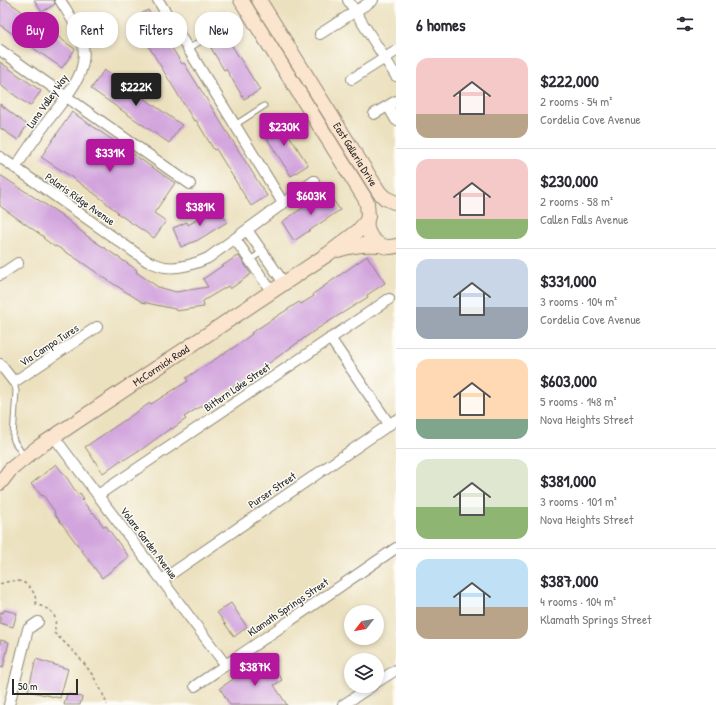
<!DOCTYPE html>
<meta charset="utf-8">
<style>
:root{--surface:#fff;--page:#f2f2f3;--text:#2b2b33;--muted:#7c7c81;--line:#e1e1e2;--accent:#b5179e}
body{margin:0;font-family:"Patrick Hand",sans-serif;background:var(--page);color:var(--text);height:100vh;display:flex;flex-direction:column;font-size:15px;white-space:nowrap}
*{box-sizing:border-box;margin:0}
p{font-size:13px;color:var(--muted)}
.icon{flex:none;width:22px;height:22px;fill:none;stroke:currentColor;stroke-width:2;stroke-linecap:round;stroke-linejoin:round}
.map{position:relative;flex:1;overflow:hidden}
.details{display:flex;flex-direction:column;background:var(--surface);width:320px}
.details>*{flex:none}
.banner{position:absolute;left:12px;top:12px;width:324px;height:36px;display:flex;gap:8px}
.needle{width:26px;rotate:239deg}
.tools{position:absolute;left:344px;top:605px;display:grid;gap:8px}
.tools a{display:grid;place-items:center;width:40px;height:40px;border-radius:50%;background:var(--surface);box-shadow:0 2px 6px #0003;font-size:20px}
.scale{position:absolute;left:12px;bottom:10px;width:66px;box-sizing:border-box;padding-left:4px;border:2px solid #2b2b2b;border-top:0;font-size:11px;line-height:14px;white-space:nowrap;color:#2b2b2b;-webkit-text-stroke:3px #fdfcf7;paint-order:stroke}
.price{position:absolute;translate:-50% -34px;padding:0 9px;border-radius:4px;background:var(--accent);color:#fff;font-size:13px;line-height:26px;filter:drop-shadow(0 1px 2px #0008)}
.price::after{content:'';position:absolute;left:50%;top:24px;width:12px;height:9px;margin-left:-6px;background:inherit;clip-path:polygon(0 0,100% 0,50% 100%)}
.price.active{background:#222;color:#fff}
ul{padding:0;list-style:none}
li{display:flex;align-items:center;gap:12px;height:100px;padding:0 20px}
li+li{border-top:1px solid var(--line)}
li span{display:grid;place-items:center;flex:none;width:112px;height:80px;border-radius:12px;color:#555}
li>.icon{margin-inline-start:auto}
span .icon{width:48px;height:48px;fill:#fffc;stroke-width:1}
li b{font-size:17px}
h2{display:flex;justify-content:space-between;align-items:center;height:48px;padding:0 20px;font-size:17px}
.pill{padding:0 14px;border-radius:16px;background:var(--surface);box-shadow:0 2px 6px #0003;font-size:14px;line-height:36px}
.pill.active{background:var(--accent);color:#fff}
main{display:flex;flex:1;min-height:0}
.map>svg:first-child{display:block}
</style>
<main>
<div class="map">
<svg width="396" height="705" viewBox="0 0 396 705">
<rect width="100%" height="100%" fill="#fdfcf7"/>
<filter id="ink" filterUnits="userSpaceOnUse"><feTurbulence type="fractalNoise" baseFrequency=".025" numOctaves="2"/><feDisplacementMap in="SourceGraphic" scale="8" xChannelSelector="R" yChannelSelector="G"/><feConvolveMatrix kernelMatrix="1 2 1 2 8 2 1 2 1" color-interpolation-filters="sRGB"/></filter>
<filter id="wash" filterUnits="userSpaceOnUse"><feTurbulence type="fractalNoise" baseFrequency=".012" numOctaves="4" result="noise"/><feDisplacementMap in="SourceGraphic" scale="16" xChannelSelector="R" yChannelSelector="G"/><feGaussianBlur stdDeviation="0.9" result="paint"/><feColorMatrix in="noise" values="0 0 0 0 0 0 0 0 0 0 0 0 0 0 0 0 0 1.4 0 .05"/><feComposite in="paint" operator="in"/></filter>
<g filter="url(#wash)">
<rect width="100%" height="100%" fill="#ece1bf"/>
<g id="blocks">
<path fill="#d2a4dd" d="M0,0H6L75,49L62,68L0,25Z
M34,0H54L55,4L42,12Z
M148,10L182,64L184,63L267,196L251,206L216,149L214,150L196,120L194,121L132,19Z
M227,38L260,90L244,99L226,69L224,70L211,48Z
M0,62L41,91L30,106L0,85Z
M104,70L182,125L169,143L91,89Z
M0,104L27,125L18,140L0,128Z
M72,112L175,183L154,213L166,221L154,238L117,213L118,212L106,203V202L67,174L41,157Z
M278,118L308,165L291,176L261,129Z
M0,175L60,214L87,236L137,270L136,272L158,287L176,292L208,287L203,279L237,256L238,257L239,256L251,274L230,289L228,286L203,301L204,307L176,311L175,309L142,302L109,281L74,257L56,246L55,247L43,238L44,237L0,206Z
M327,191L340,210L294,241L282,222Z
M216,205L227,222L198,240L181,247L173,228L187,222L188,225L207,214L205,211Z
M367,256L385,283L367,295L368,297L317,329L255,373L219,396L206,406L204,404L184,417L186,419L172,429L171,428L138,452V451L122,461L121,460L103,473L85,447L150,403L151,404L188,381L186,378L203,367L236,346L252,334L251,333L299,302L301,304L314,296L313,294Z
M56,464L67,478L78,495L80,493L84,499L82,500L92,513L93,512L104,527L106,526L129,557L102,578L54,513L55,512L43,495L42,496L31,484Z
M231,603L247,627L234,637L217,612Z
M4,610L17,613L13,627L0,623V612L3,613Z
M0,640L9,642L3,668L0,667Z
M267,657L282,680L274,685L287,705H230L220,688Z
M36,659L68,669L60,698L28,691Z
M67,694L82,697L80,705H64Z"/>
</g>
</g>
<g filter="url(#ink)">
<use href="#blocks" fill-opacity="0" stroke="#8c8675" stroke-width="1"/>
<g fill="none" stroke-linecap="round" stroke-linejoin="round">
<g stroke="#8c8675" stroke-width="7">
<path id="lane" d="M188,49L219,30
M235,125L264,106
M250,260L262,252
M14,382L16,391L13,437L14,441L25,458"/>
</g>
<g stroke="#8c8675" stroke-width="12">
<path id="street" d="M158,0L283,203
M348,0L396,76
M320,34L373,0
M0,50L190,184
M352,79L396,51
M388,106L396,120
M374,114L396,101
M0,157L147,261C153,263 159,266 165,267C180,269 195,264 208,258L314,181
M15,168C25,153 36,137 47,122C64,99 91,73 82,41C78,26 68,13 60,0
M247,230L284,283
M235,239L272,292
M0,275L18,263
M330,338L389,424
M0,364L14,382L97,327
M54,437L225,664
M98,495L389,299
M162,580L396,420
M377,682L396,670
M195,686L396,548
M9,705L28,629L38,622
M343,705L372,686"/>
</g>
<g stroke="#8c8675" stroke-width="16">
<g id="secondary">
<path d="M241,0L364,197L367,203L368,216"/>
<path id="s1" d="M259,0L379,192L385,198L394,202"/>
<path d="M368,216C362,234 378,251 396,246"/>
<path d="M338,250C352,245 365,244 379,245"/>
<path id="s2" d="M0,483L10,470L37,448L328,254L358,231L366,222"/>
</g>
</g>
<path stroke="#8c8675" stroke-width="1.5" stroke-dasharray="3 3" stroke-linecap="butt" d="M0,584C12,580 23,578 31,589C35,594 36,598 36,604C54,611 58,614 54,633C77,653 97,675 107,705"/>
<use href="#lane" stroke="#fff" stroke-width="5"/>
<use href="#street" stroke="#fff" stroke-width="10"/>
<use href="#secondary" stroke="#fce5cf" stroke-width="14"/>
</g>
</g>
<g text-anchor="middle" stroke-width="3" stroke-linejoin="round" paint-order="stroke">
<g font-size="11" fill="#2b2b2b" stroke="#fdfcf7">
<text transform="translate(47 101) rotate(-55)" y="4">Luna Valley Way</text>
<text dy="4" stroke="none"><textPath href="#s1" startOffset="182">East Galleria Drive</textPath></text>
<text transform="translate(80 199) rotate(35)" y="4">Polaris Ridge Avenue</text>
<text transform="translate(49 345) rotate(-33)" y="4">Via Campo Tures</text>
<text dy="4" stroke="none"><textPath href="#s2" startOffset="200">McCormick Road</textPath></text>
<text transform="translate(237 387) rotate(-34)" y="4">Bittern Lake Street</text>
<text transform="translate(272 490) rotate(-34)" y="4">Purser Street</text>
<text transform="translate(149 543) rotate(53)" y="4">Volare Garden Avenue</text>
<text transform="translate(288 607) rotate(-34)" y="4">Klamath Springs Street</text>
</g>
</g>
</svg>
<div class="tools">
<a><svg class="needle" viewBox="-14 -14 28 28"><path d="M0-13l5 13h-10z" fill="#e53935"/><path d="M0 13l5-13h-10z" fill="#7c7c81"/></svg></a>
<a><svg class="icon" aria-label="layers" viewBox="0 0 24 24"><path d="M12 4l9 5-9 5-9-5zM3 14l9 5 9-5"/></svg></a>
</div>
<div class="scale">50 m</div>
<b class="price active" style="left:136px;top:107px">$222K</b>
<b class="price" style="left:284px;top:147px">$230K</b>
<b class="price" style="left:110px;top:173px">$331K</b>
<b class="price" style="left:311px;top:216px">$603K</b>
<b class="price" style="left:200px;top:227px">$381K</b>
<b class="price" style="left:255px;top:687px">$387K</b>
<div class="banner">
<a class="pill active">Buy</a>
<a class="pill">Rent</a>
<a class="pill">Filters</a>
<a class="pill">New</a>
</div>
</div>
<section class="details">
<h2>6 homes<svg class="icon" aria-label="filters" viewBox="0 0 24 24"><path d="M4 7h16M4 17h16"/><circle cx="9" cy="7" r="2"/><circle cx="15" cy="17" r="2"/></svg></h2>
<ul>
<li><span style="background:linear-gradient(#f6c9c9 70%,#b9a48a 0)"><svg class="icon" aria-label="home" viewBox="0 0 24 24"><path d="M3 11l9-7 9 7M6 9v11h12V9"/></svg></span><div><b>$222,000</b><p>2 rooms · 54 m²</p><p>Cordelia Cove Avenue</p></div></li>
<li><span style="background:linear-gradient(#f6c9c9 75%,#8fb573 0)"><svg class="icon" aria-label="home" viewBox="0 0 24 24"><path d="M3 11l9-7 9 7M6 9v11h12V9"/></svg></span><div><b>$230,000</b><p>2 rooms · 58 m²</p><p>Callen Falls Avenue</p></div></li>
<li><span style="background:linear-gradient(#c9d6e8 60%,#9aa5b1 0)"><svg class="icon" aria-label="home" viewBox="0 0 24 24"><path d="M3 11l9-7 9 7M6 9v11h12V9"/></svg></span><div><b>$331,000</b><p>3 rooms · 104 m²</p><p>Cordelia Cove Avenue</p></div></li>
<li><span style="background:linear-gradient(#ffd9b3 75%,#7fa58c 0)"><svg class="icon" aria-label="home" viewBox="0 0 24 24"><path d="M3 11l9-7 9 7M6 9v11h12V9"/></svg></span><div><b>$603,000</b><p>5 rooms · 148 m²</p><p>Nova Heights Street</p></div></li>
<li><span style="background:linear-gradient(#dfe7d0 60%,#8fb573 0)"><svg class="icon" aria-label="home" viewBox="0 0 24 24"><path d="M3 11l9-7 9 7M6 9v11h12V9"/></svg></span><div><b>$381,000</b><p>3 rooms · 101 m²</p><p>Nova Heights Street</p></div></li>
<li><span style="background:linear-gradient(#bfe0f5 60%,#b9a48a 0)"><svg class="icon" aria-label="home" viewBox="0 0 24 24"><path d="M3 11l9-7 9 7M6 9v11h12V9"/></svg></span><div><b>$387,000</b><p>4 rooms · 104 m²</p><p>Klamath Springs Street</p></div></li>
</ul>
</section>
</main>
